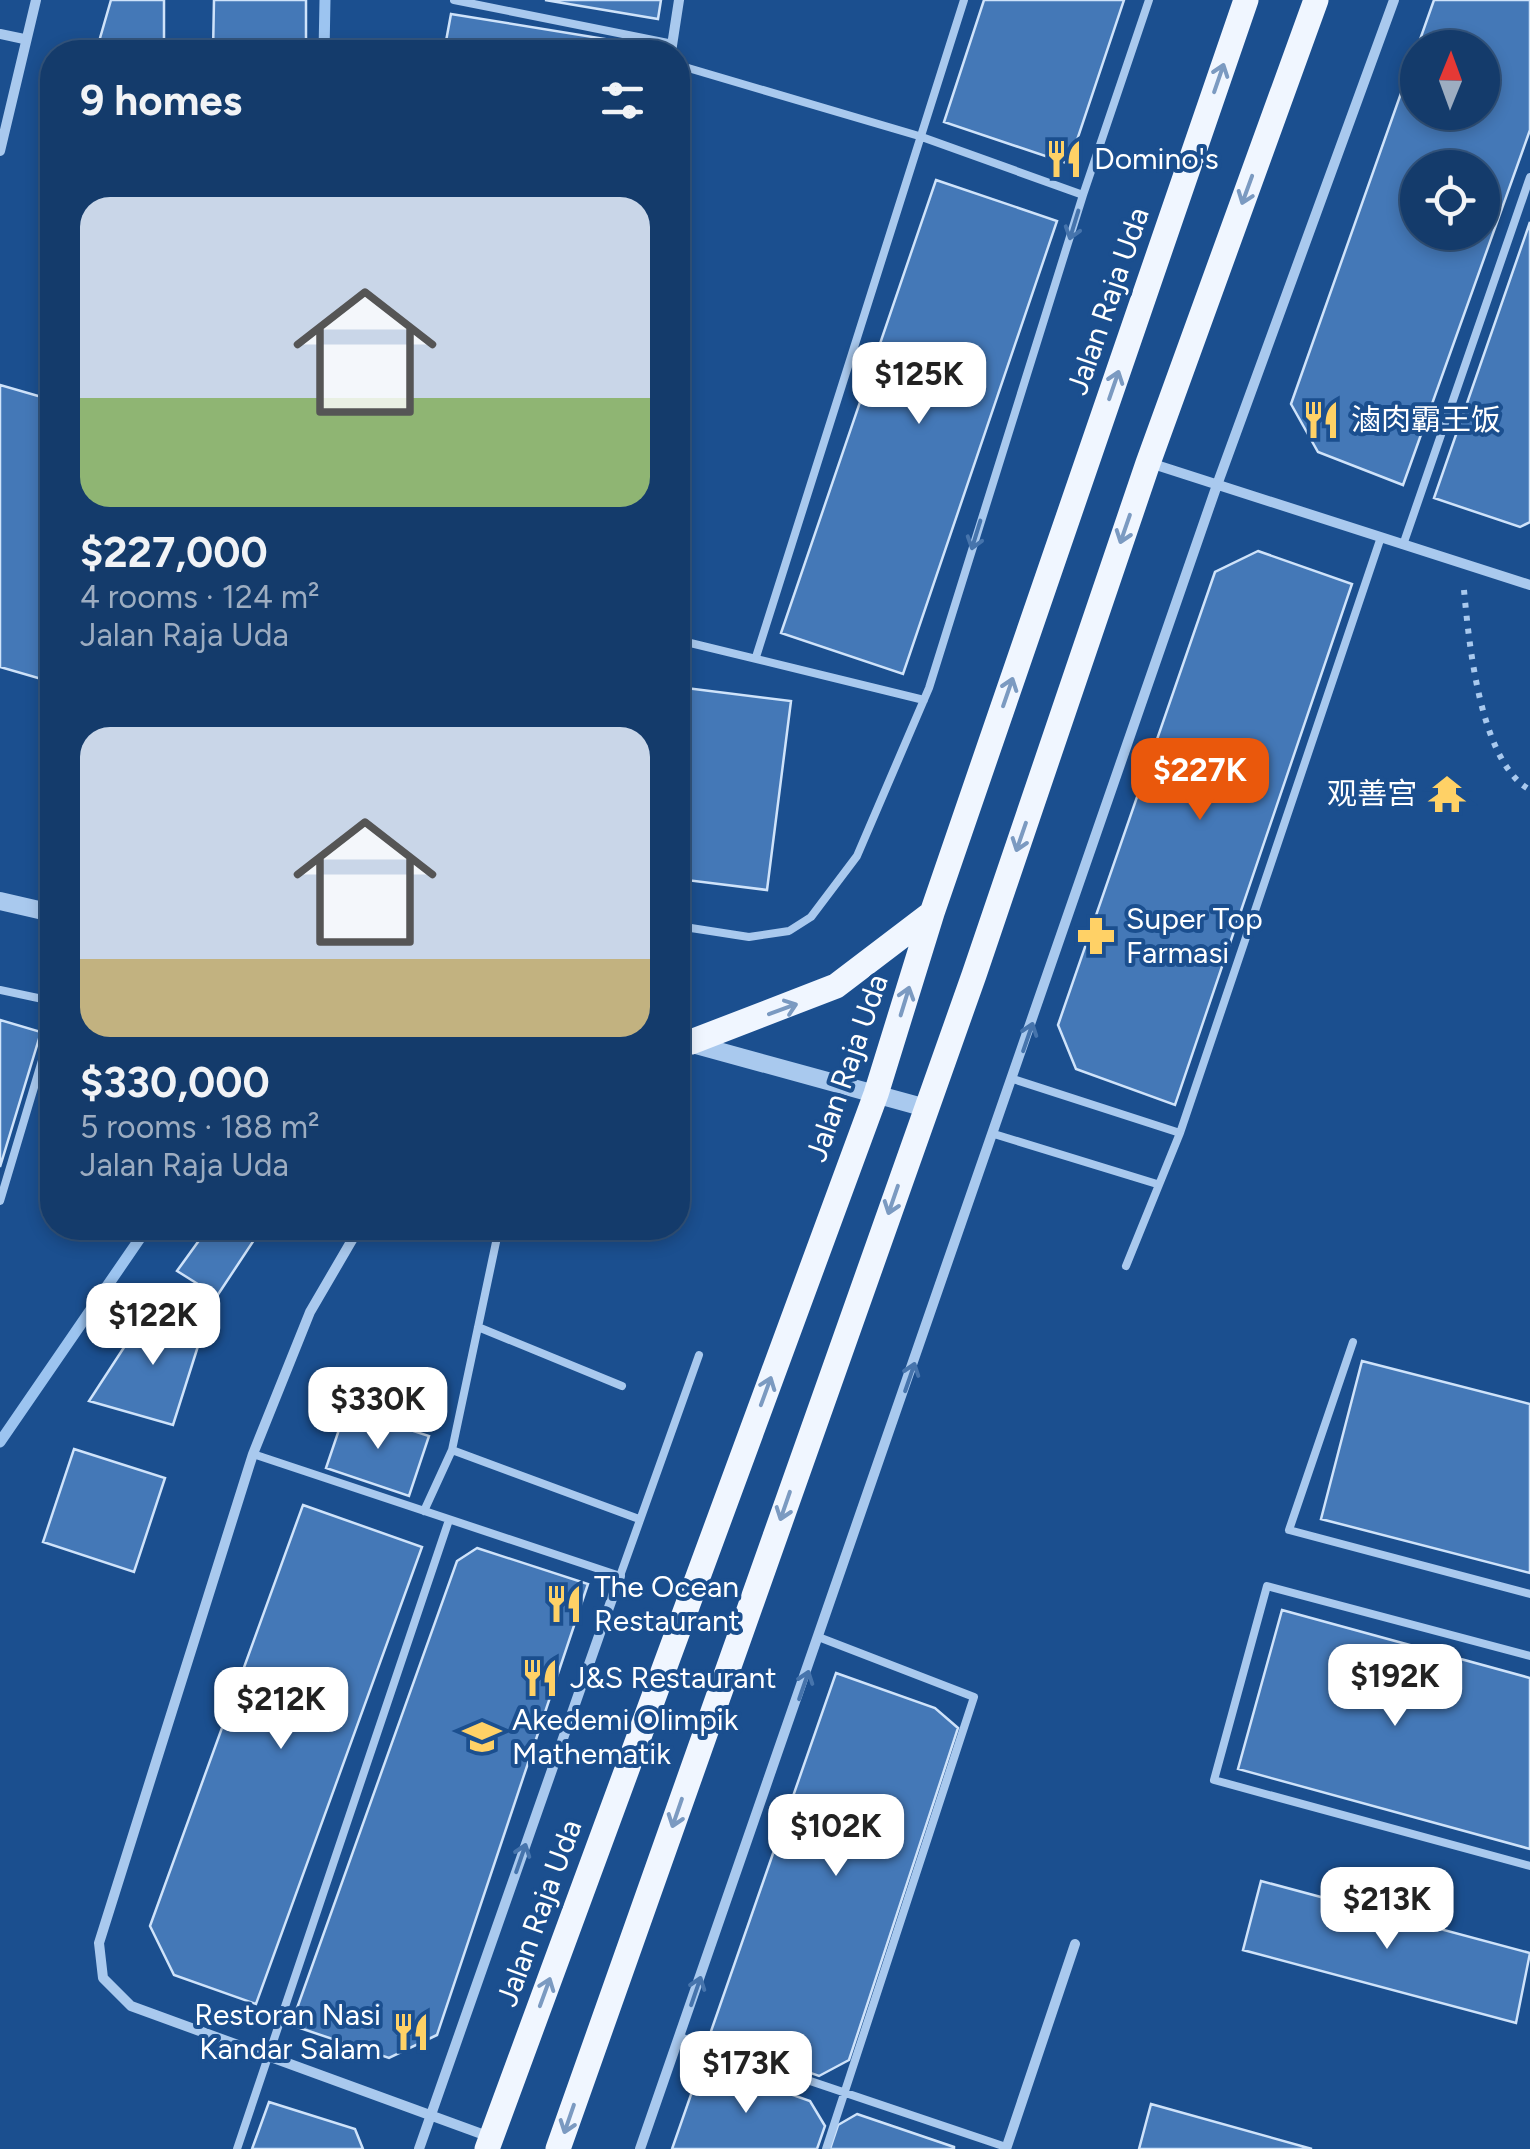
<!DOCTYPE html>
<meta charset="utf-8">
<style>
:root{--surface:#143b6b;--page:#214673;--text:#f1f3f6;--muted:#9dadc1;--line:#33557e;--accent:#ea580c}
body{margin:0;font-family:Figtree,"Noto Sans SC",sans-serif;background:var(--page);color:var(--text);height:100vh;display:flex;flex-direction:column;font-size:38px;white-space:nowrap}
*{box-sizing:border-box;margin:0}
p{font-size:32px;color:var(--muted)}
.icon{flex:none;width:55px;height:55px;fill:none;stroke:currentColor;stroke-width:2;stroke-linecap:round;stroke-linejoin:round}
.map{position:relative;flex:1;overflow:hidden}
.panel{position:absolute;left:40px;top:40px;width:650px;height:1200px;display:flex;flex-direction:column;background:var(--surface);border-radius:40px;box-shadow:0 5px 15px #0003,0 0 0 2px var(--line)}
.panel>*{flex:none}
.needle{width:65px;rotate:1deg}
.controls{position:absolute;left:1400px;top:30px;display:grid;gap:20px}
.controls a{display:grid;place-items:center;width:100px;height:100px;border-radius:50%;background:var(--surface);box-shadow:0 5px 15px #0003,0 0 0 2px var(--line);font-size:50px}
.price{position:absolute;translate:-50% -85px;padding:0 22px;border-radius:20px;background:#fff;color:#222;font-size:32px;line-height:65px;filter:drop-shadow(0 2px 5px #0008)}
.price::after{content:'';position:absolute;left:50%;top:60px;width:30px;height:22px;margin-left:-15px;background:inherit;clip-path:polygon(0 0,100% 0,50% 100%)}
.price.selected{background:var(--accent);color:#fff}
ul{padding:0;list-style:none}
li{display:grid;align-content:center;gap:20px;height:530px;padding:0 40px}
li span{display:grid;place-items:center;height:310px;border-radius:30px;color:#555}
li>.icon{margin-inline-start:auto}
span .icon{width:180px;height:180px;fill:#fffc;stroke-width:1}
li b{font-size:42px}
h2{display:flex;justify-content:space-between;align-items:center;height:120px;padding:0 40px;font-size:42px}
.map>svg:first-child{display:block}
</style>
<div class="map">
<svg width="1530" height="2149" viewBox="0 0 1530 2149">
<rect width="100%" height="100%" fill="#1b4f8f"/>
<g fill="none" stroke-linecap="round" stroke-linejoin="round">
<path stroke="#9cc4f0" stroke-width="11" d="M324,52L325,0
M0,1442L147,1228"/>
</g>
<path fill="#4478b7" stroke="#cfe3fa" stroke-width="2.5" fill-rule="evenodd" d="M111,0H164V52H96Z
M214,0H306V52H213Z
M545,0H661L658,19Z
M984,0H1124L1069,164L944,122Z
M1434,0H1530V130L1403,485L1318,452L1291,404ZM1418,48H1482V112H1418ZM1418,168H1482V232H1418Z
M451,14L654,47L653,52H444Z
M936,180L1057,221L903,674L781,633Z
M1530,222V522L1520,527L1434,498Z
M0,385L52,400V682L0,667Z
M1258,551L1352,584L1175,1105L1076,1069L1058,1025L1215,572Z
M678,687L791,701L767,890L678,879Z
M0,1020L41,1032L0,1167Z
M208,1228H262L217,1296L177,1271Z
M149,1309L205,1324L173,1425L89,1401Z
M1362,1361L1530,1404V1573L1321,1519Z
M346,1409L429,1436L409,1496L326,1468Z
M74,1449L165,1478L134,1572L43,1542Z
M303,1505L422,1547L256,2004L174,1975L150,1926Z
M477,1548L588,1584L437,2035L389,2058L291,2025L457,1561Z
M1282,1610L1530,1678V1849L1238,1769Z
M836,1673L935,1708L958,1728L849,2060L819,2076L709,2037Z
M1261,1881L1530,1953L1516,2023L1243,1950Z
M702,2063L810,2101L825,2126L817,2149H672Z
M269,2102L355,2129L363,2149H252Z
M1151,2104L1312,2149H1139Z
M857,2114L954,2147V2149H830L838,2125Z"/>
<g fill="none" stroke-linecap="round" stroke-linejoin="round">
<path stroke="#a9c9ee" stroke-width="6" stroke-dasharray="5 8" stroke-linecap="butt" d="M1464,590C1469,643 1480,762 1530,790"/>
<path stroke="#a9c9ee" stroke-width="8" d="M454,0L673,44
M678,65L919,136L1083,195
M1403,545L1530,177
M678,640L924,700
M756,657L964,0
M678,926L749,937L789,931L811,917L857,856L929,688L1083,195L1149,0
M0,990L52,1001
M1013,1079L1180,1133
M994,1134L1157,1184
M0,1201L52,1027
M499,1228L452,1450L639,1519
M1126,1266L1180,1133L1381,537
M478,1327L622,1386
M1353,1342L1289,1530L1530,1594
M253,1454L620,1576L699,1355
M424,1511L452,1450
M821,1638L974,1697L826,2149
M1530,1656L1267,1586L1214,1780L1530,1866
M680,2037L1006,2147
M237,2149L449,1520"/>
<path stroke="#a9c9ee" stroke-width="10" d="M0,34L24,39
M671,52L679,0
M0,151L36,0
M1150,463L1530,585
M359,1228L310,1312L253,1454L99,1943L103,1978L131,2006L490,2137
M419,2149L620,1576
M640,2149L1217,485L1394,0
M1006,2149L1075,1944"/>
<path stroke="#a9c9ee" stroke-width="18" d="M0,901L52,913
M678,1040L926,1108"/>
<path stroke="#f0f6ff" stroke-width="25" d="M691,1042L836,986L932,913
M487,2149L876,1094L932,913L1246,0
M558,2149L974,975L1148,463L1316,0"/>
</g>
<defs><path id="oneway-shaft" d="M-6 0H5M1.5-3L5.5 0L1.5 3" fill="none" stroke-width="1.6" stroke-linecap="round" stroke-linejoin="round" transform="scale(2.5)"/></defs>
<g stroke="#7b9ac1">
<use href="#oneway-shaft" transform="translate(1219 78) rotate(-71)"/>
<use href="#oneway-shaft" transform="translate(1247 190) rotate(110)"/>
<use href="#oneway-shaft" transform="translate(1114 385) rotate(-71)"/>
<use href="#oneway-shaft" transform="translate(1125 529) rotate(109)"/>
<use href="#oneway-shaft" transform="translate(1008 692) rotate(-71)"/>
<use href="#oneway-shaft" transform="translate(1021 837) rotate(109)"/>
<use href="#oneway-shaft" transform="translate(905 1001) rotate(-73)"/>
<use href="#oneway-shaft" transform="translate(783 1009) rotate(-20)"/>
<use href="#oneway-shaft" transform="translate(893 1200) rotate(109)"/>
<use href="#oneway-shaft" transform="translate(766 1391) rotate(-70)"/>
<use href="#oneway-shaft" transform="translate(785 1506) rotate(109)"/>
<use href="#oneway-shaft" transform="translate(677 1813) rotate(109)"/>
<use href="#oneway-shaft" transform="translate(545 1992) rotate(-70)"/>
<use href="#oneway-shaft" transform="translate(569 2119) rotate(109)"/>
</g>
<g stroke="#4674ac">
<use href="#oneway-shaft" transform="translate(1074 225) rotate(107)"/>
<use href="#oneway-shaft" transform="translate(976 535) rotate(107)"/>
<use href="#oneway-shaft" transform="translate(1028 1037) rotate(-71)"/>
<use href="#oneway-shaft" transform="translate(910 1377) rotate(-71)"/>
<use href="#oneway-shaft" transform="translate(804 1685) rotate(-71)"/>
<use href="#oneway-shaft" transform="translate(521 1858) rotate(-71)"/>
<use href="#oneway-shaft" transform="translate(696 1991) rotate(-71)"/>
</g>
<defs>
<g id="restaurant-bare" transform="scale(3)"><path d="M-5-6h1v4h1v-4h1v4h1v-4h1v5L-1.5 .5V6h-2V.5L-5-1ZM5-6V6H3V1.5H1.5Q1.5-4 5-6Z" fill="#ffd166" stroke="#1b4f8f" stroke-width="2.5" paint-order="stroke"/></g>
<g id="temple-bare" transform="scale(3)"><path d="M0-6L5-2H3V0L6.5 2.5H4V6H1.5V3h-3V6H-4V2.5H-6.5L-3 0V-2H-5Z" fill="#ffd166" stroke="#1b4f8f" stroke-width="2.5" paint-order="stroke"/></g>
<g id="pharmacy-bare" transform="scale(3)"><path d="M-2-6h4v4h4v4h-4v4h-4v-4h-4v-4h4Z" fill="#ffd166" stroke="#1b4f8f" stroke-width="2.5" paint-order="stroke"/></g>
<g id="school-bare" transform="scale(3)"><path d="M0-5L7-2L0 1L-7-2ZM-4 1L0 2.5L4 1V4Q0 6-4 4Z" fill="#ffd166" stroke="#1b4f8f" stroke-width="2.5" paint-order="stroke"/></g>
</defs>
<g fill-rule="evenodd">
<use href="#restaurant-bare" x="1064" y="159"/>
<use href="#restaurant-bare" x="1321" y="420"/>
<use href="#temple-bare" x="1447" y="794"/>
<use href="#pharmacy-bare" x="1096" y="936"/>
<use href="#restaurant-bare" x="564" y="1604"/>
<use href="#restaurant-bare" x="540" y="1678"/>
<use href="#school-bare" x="482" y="1737"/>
<use href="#restaurant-bare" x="411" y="2032"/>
</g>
<g text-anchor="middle" stroke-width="8" stroke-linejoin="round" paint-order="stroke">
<g font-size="30" fill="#fff" stroke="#1b4f8f" text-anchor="start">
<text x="1094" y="169">Domino's</text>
<text x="1351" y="430">滷肉霸王饭</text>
<text x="1417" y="804" text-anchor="end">观善宫</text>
<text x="1126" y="929">Super Top<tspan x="1126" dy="34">Farmasi</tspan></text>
<text x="594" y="1597">The Ocean<tspan x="594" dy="34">Restaurant</tspan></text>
<text x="570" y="1688">J&amp;S Restaurant</text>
<text x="512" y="1730">Akedemi Olimpik<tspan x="512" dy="34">Mathematik</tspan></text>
<text x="381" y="2025" text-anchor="end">Restoran Nasi<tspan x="381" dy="34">Kandar Salam</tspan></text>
</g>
<g font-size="30" fill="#fff" stroke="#1b4f8f">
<text transform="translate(1108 301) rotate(-71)" y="10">Jalan Raja Uda</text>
<text transform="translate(847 1068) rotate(-71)" y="10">Jalan Raja Uda</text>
<text transform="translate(539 1913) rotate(-70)" y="10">Jalan Raja Uda</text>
</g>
</g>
</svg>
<div class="controls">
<a><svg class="needle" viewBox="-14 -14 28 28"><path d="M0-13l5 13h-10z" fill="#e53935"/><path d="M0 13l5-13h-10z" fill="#9dadc1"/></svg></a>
<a><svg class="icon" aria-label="locate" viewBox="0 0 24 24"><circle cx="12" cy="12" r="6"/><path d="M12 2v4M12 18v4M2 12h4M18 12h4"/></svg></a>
</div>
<b class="price" style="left:919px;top:427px">$125K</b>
<b class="price selected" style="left:1200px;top:823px">$227K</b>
<b class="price" style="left:153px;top:1368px">$122K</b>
<b class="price" style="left:378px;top:1452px">$330K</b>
<b class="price" style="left:1395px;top:1729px">$192K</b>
<b class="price" style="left:281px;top:1752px">$212K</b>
<b class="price" style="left:836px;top:1879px">$102K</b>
<b class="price" style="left:1387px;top:1952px">$213K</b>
<b class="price" style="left:746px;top:2116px">$173K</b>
<section class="panel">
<h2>9 homes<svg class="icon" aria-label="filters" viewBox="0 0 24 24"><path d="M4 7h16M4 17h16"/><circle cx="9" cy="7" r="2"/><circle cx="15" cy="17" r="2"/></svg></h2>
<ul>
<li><span style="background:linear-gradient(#c9d6e8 65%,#8fb573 0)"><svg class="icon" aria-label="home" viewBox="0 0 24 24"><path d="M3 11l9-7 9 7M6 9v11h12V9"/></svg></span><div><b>$227,000</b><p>4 rooms · 124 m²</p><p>Jalan Raja Uda</p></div></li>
<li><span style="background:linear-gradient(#c9d6e8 75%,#c2b280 0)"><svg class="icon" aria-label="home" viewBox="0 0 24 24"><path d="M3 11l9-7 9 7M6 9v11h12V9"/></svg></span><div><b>$330,000</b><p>5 rooms · 188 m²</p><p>Jalan Raja Uda</p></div></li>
</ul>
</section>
</div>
